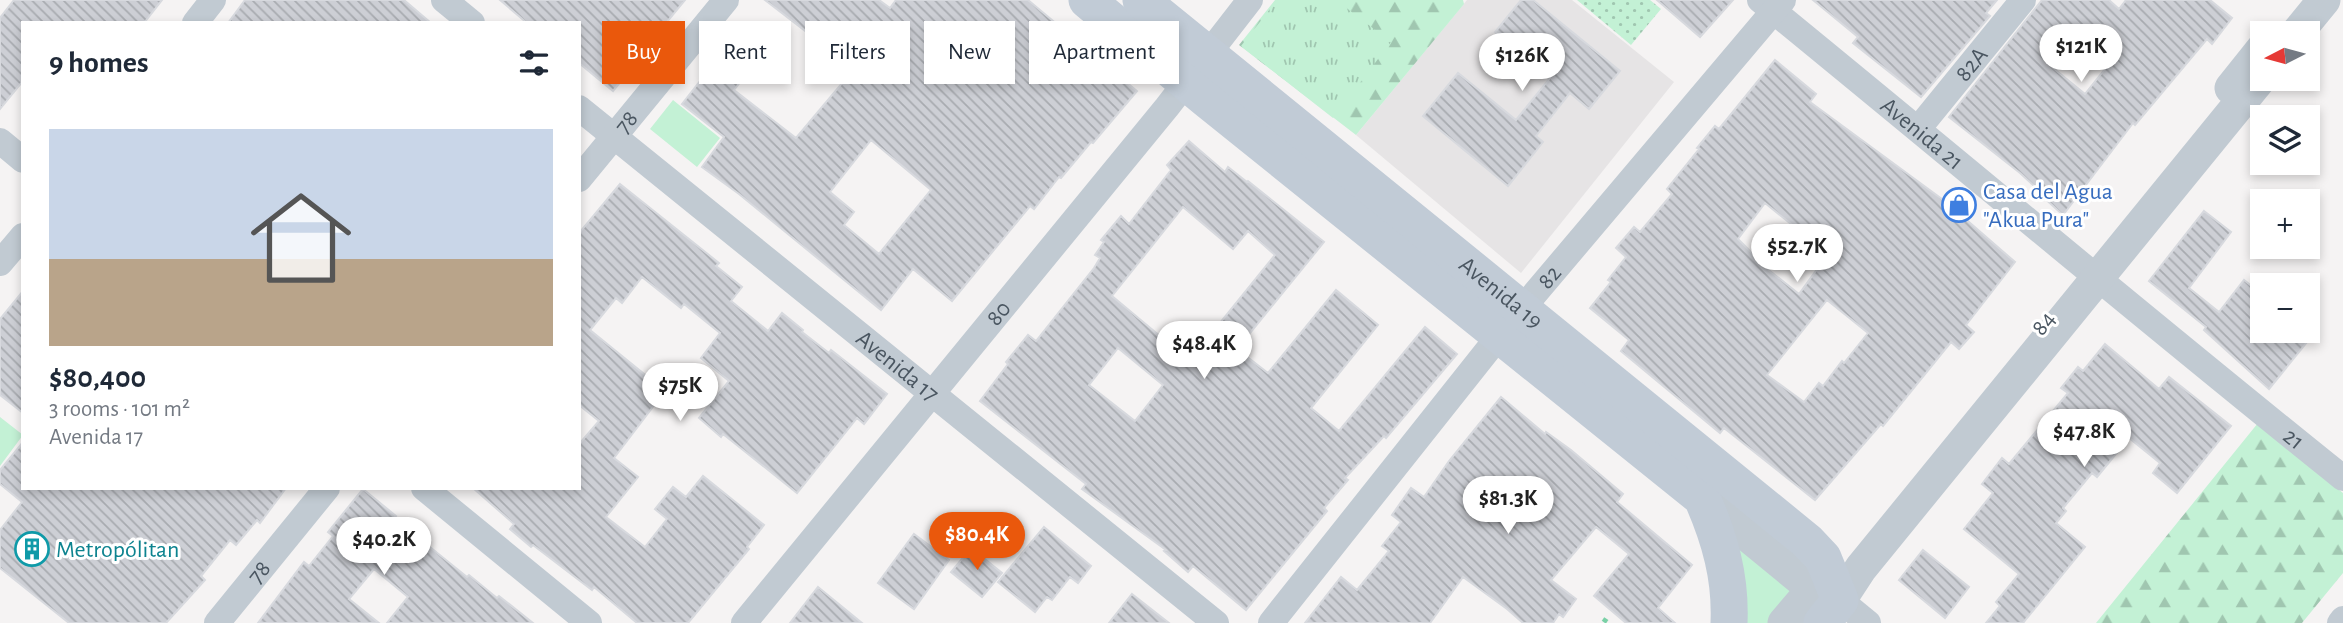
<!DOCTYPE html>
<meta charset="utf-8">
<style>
:root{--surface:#fff;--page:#f6f6f7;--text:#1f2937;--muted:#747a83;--accent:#ea580c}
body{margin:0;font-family:"Alegreya Sans",sans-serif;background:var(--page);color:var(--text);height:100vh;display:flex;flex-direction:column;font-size:26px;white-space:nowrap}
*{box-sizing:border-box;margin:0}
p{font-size:23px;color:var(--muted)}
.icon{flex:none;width:38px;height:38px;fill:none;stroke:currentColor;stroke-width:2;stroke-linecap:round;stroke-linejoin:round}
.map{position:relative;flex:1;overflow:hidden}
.panel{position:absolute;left:21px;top:21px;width:560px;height:469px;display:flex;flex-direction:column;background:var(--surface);border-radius:0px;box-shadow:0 4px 10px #0003}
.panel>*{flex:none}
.top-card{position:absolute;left:602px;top:21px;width:665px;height:63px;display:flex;gap:14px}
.needle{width:46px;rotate:264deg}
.fabs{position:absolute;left:2250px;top:21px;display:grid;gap:14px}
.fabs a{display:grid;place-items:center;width:70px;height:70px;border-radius:0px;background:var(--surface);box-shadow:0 4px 10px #0003;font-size:35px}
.price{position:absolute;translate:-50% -60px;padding:0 16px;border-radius:24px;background:#fff;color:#222;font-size:23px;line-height:46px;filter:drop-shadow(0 2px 4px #0008)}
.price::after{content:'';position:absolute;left:50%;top:42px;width:21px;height:16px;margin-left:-10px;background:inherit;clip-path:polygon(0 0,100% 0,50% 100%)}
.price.selected{background:var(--accent);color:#fff}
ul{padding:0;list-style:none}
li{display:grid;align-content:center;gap:14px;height:371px;padding:0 28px}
li span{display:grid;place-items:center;height:217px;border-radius:0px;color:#555}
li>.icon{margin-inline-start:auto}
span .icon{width:126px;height:126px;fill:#fffc;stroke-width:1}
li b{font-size:30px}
h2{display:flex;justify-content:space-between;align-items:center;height:84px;padding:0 28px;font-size:30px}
.tag{padding:0 24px;border-radius:0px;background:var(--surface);box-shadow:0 4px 10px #0003;font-size:24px;line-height:63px}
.tag.selected{background:var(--accent);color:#fff}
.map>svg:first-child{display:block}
</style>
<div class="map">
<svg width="2343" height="623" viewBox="0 0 2343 623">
<defs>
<pattern id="forest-firs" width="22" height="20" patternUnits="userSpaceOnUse" patternTransform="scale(1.75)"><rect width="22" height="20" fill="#c3f1d5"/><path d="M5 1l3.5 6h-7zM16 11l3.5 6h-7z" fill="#a0c6b0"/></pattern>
<pattern id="park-tufts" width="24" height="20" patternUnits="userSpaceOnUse" patternTransform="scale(1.75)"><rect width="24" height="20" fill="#c3f1d5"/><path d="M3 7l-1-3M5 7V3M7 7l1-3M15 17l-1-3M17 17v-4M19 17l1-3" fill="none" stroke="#a0c6b0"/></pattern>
<pattern id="garden-dots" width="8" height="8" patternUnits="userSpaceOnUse" patternTransform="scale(1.75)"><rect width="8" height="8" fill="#c3f1d5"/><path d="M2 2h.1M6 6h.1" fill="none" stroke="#a0c6b0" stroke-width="1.8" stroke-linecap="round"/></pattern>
<pattern id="building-back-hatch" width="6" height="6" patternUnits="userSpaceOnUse" patternTransform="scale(1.75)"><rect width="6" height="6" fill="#cdcfd5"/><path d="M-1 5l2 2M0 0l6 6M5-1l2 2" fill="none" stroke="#a8abb0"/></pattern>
</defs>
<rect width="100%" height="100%" fill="#f5f3f3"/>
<path fill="#e6e4e5" d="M1467,0H1572L1674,82L1521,273L1356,135Z"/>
<path fill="#c3f1d5" d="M673,100L720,138L697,167L650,129Z
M0,417L23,435L0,466Z
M1717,534L1813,589L1783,623H1729Z"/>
<path fill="url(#forest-firs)" d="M1275,0H1463L1464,4L1356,135L1239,45Z
M2258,423L2343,493V573L2302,623H2096Z"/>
<path fill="url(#park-tufts)" d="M1277,0H1336L1391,42L1333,118L1241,46Z"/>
<path fill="url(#garden-dots)" d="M1577,0H1650L1661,9L1631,45Z"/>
<path fill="url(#building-back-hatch)" stroke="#d7d9de" stroke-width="2" fill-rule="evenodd" d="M14,0H162L144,23H23V81L0,109V18Z
M245,0H404L431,23H228Z
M500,0H685L629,68L631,69L613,91L579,63V23H527Z
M765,0H879L890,8L896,0H1028L1137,91L1093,143L1091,142L1061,178L1059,177L1034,209L1030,206L952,301L913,269L881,310L739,194L702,167L724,137L682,104L737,34L762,55L734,90L796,138L849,75L817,50L822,44ZM871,140L931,190L879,254L844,225L854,212L830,192Z
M1521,0H1533L1620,71L1589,109L1570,93L1536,136L1543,142L1508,186L1423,116L1458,73L1516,120L1550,78L1495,32Z
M1657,0H1733L1700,37Z
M1813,0H1997L1986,13L1990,16L1921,97L1853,43L1858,37Z
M2042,0H2109L2119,9L2126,0H2210L2232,18L2212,44L2207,39L2135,125L2133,123L2063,215L2042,196L2043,194L2020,173L1949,117ZM2074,33L2081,39L2082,37L2112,60L2085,94L2047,63Z
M1775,60L1816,94L1810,102L1946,202L2015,262L1966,325L1974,332L1959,349L1951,342L1883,426L1881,424L1815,500L1724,428L1720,433L1621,351L1629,340L1590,308L1611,282L1608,280L1626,257L1616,248L1634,227L1640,232L1672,194L1667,189L1699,149L1697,148L1715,126L1719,129ZM1765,203L1828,254L1799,294L1770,271L1738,239ZM1827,300L1868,333L1844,363L1842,361L1823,386L1819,383L1804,402L1767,375Z
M1189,141L1225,172L1228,167L1247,182L1248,181L1324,242L1237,349L1268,373L1336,290L1378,325L1311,408L1339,431L1425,327L1457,354L1386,438L1384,436L1345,478L1348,480L1324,508L1327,511L1246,610L1193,566L1188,572L1164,551L1166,550L1082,489L1086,484L980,401L1008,364L1006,362L1028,335L1036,341L1094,268L1100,258L1095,255L1104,242L1101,240L1121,216L1129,224L1171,170L1167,165ZM1183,207L1233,249L1248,231L1275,255L1186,365L1158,338L1160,336L1112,296ZM1118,348L1163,385L1135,421L1089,385Z
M620,184L719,263L716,266L742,287L731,301L768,331L782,313L803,330L802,332L829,353L831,350L887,394L864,424L857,418L797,493L723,434L721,437L699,418L729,381L701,358L720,333L684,304L681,308L642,277L622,303L616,298L590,330L665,391L614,458L638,477L606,517L645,547L667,519L655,509L673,487L686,497L703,476L764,525L747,547L749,549L688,623H637L594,587L592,590L533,545L531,547L510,529L514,524L473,488H579V444L599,421L579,405V233Z
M2204,211L2231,232L2189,288L2219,312L2244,280L2263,295V331H2316L2269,389L2204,330L2206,327L2149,281Z
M23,291V413L0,395V319Z
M2105,344L2159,389L2169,377L2231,426L2177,493L2153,473L2160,463L2129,438L2097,477L2092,473L2063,508L2066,511L2056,523L2085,547L2023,623H1986L2000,606L1996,602L2019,574L1964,529L1993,493L1982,484L2002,458L2009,464L2068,393L2061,388L2078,367L2083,371Z
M1501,397L1545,434L1546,432L1571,450L1623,494L1617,502L1692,565L1658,608L1675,623H1626L1594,596L1629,554L1596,527L1551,580L1576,599L1563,617L1559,614L1553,623H1523L1507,609L1463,577L1430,623H1305L1341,577L1357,590L1389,551L1382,546L1401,522L1392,515L1411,488L1424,497L1449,461Z
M23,442V488H286L260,523L257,520L236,545L230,540L201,576L205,580L166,623H69L0,568V530L22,502L0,484V470Z
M363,489L396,516L394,518L467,577L469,575L497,598L499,596L533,623H387L408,597L374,569L349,599L379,623H258L304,562L309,566L333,536L328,532Z
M1044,527L1091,566L1078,583L1070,577L1052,600L1047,597L1035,612L998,582Z
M914,534L949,560L914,609L878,583Z
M971,548L1002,573L982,597L951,572Z
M1923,550L1969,587L1945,618L1899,580Z
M818,587L862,623H790Z
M1132,594L1169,623H1109Z"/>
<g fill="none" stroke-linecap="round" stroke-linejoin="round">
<path stroke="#7ad0a6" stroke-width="4.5" stroke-dasharray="5 3.5" stroke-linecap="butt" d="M1603,619L1609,623"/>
<g stroke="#c1cad2" stroke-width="26">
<path d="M444,0L472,23"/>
<path id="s1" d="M1760,0C1955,159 2147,321 2343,478"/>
<path d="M195,23L213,0"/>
<path id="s2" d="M579,108L1216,623"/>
<path id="s3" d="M1918,129L2023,0"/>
<path d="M0,141L23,160"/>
<path id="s4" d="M579,179L726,0"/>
<path d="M0,263L23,236"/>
<path d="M424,488L589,623"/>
<path d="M1840,600L1868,623"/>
<path id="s5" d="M217,623L327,488"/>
<path id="s6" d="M744,623L1167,107L1250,0"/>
<path id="s7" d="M1271,623L1499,336L1783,0"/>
<path d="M2340,623L2343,619"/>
</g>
<path stroke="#c1cad2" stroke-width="33" d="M2297,33L2324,0
M2231,88L2263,48
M1702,498L1813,589L1840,600L1861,568L2263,75
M1784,623L1813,589L1831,575"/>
<g stroke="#c1cbd6" stroke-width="37">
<path d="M1087,0L1206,99L1702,498C1720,539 1731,578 1729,623"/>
<path id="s8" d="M1141,0L1807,541L1823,558L1840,600L1822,623"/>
</g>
</g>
<defs>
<g id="shop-ring" transform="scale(1.75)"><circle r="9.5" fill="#fff" stroke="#3f7fe0" stroke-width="1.5"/><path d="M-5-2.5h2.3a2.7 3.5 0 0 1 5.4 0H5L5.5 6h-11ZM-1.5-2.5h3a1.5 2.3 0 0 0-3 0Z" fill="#3f7fe0"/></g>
<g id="building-ring" transform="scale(1.75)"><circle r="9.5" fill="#fff" stroke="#0f9aa8" stroke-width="1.5"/><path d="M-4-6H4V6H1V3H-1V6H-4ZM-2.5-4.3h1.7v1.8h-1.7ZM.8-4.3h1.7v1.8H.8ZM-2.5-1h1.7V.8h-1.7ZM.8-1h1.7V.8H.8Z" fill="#0f9aa8"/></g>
</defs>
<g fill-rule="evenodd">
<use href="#shop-ring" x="1959" y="205"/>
<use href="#building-ring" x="32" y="549"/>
</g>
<g text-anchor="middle" stroke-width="6" stroke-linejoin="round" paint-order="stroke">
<g font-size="24" fill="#4a5661" stroke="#fff">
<text dy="8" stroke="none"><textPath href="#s3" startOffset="84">82A</textPath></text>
<text dy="8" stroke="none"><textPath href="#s4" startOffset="74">78</textPath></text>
<text dy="8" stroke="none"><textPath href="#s1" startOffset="210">Avenida 21</textPath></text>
<text dy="8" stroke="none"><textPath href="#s7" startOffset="444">82</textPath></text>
<text dy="8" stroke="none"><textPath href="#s8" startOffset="464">Avenida 19</textPath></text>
<text dy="8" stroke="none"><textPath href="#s6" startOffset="401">80</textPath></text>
<text transform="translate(2043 323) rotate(-51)" y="8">84</text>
<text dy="8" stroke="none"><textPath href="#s2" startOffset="410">Avenida 17</textPath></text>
<text dy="8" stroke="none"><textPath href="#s1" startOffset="691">21</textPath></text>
<text dy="8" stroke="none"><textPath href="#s5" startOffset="66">78</textPath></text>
</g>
<g font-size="24" fill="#366cbe" stroke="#fff" text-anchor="start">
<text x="1983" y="199">Casa del Agua<tspan x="1983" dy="28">"Akua Pura"</tspan></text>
</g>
<g font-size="24" fill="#0d838f" stroke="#fff" text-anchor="start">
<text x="56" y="557">Metropólitan</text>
</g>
</g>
</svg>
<div class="fabs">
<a><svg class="needle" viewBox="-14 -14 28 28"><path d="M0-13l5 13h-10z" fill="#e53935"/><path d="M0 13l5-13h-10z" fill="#747a83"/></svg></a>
<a><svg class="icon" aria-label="layers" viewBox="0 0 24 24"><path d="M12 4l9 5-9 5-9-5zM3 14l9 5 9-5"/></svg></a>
<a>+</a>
<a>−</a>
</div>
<b class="price" style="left:2081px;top:84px">$121K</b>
<b class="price" style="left:1522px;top:93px">$126K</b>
<b class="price" style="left:1797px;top:284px">$52.7K</b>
<b class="price" style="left:1204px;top:381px">$48.4K</b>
<b class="price" style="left:680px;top:423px">$75K</b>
<b class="price" style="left:2084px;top:469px">$47.8K</b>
<b class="price" style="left:1508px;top:536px">$81.3K</b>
<b class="price selected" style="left:977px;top:572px">$80.4K</b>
<b class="price" style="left:384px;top:577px">$40.2K</b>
<div class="top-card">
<a class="tag selected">Buy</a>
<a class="tag">Rent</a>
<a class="tag">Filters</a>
<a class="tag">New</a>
<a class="tag">Apartment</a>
</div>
<section class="panel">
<h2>9 homes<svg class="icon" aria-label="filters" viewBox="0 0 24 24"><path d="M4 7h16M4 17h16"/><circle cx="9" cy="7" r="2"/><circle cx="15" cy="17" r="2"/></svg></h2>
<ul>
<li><span style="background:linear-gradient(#c9d6e8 60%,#b9a48a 0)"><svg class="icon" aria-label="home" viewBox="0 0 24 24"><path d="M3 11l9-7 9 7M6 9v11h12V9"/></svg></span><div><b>$80,400</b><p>3 rooms · 101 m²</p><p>Avenida 17</p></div></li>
</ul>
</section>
</div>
